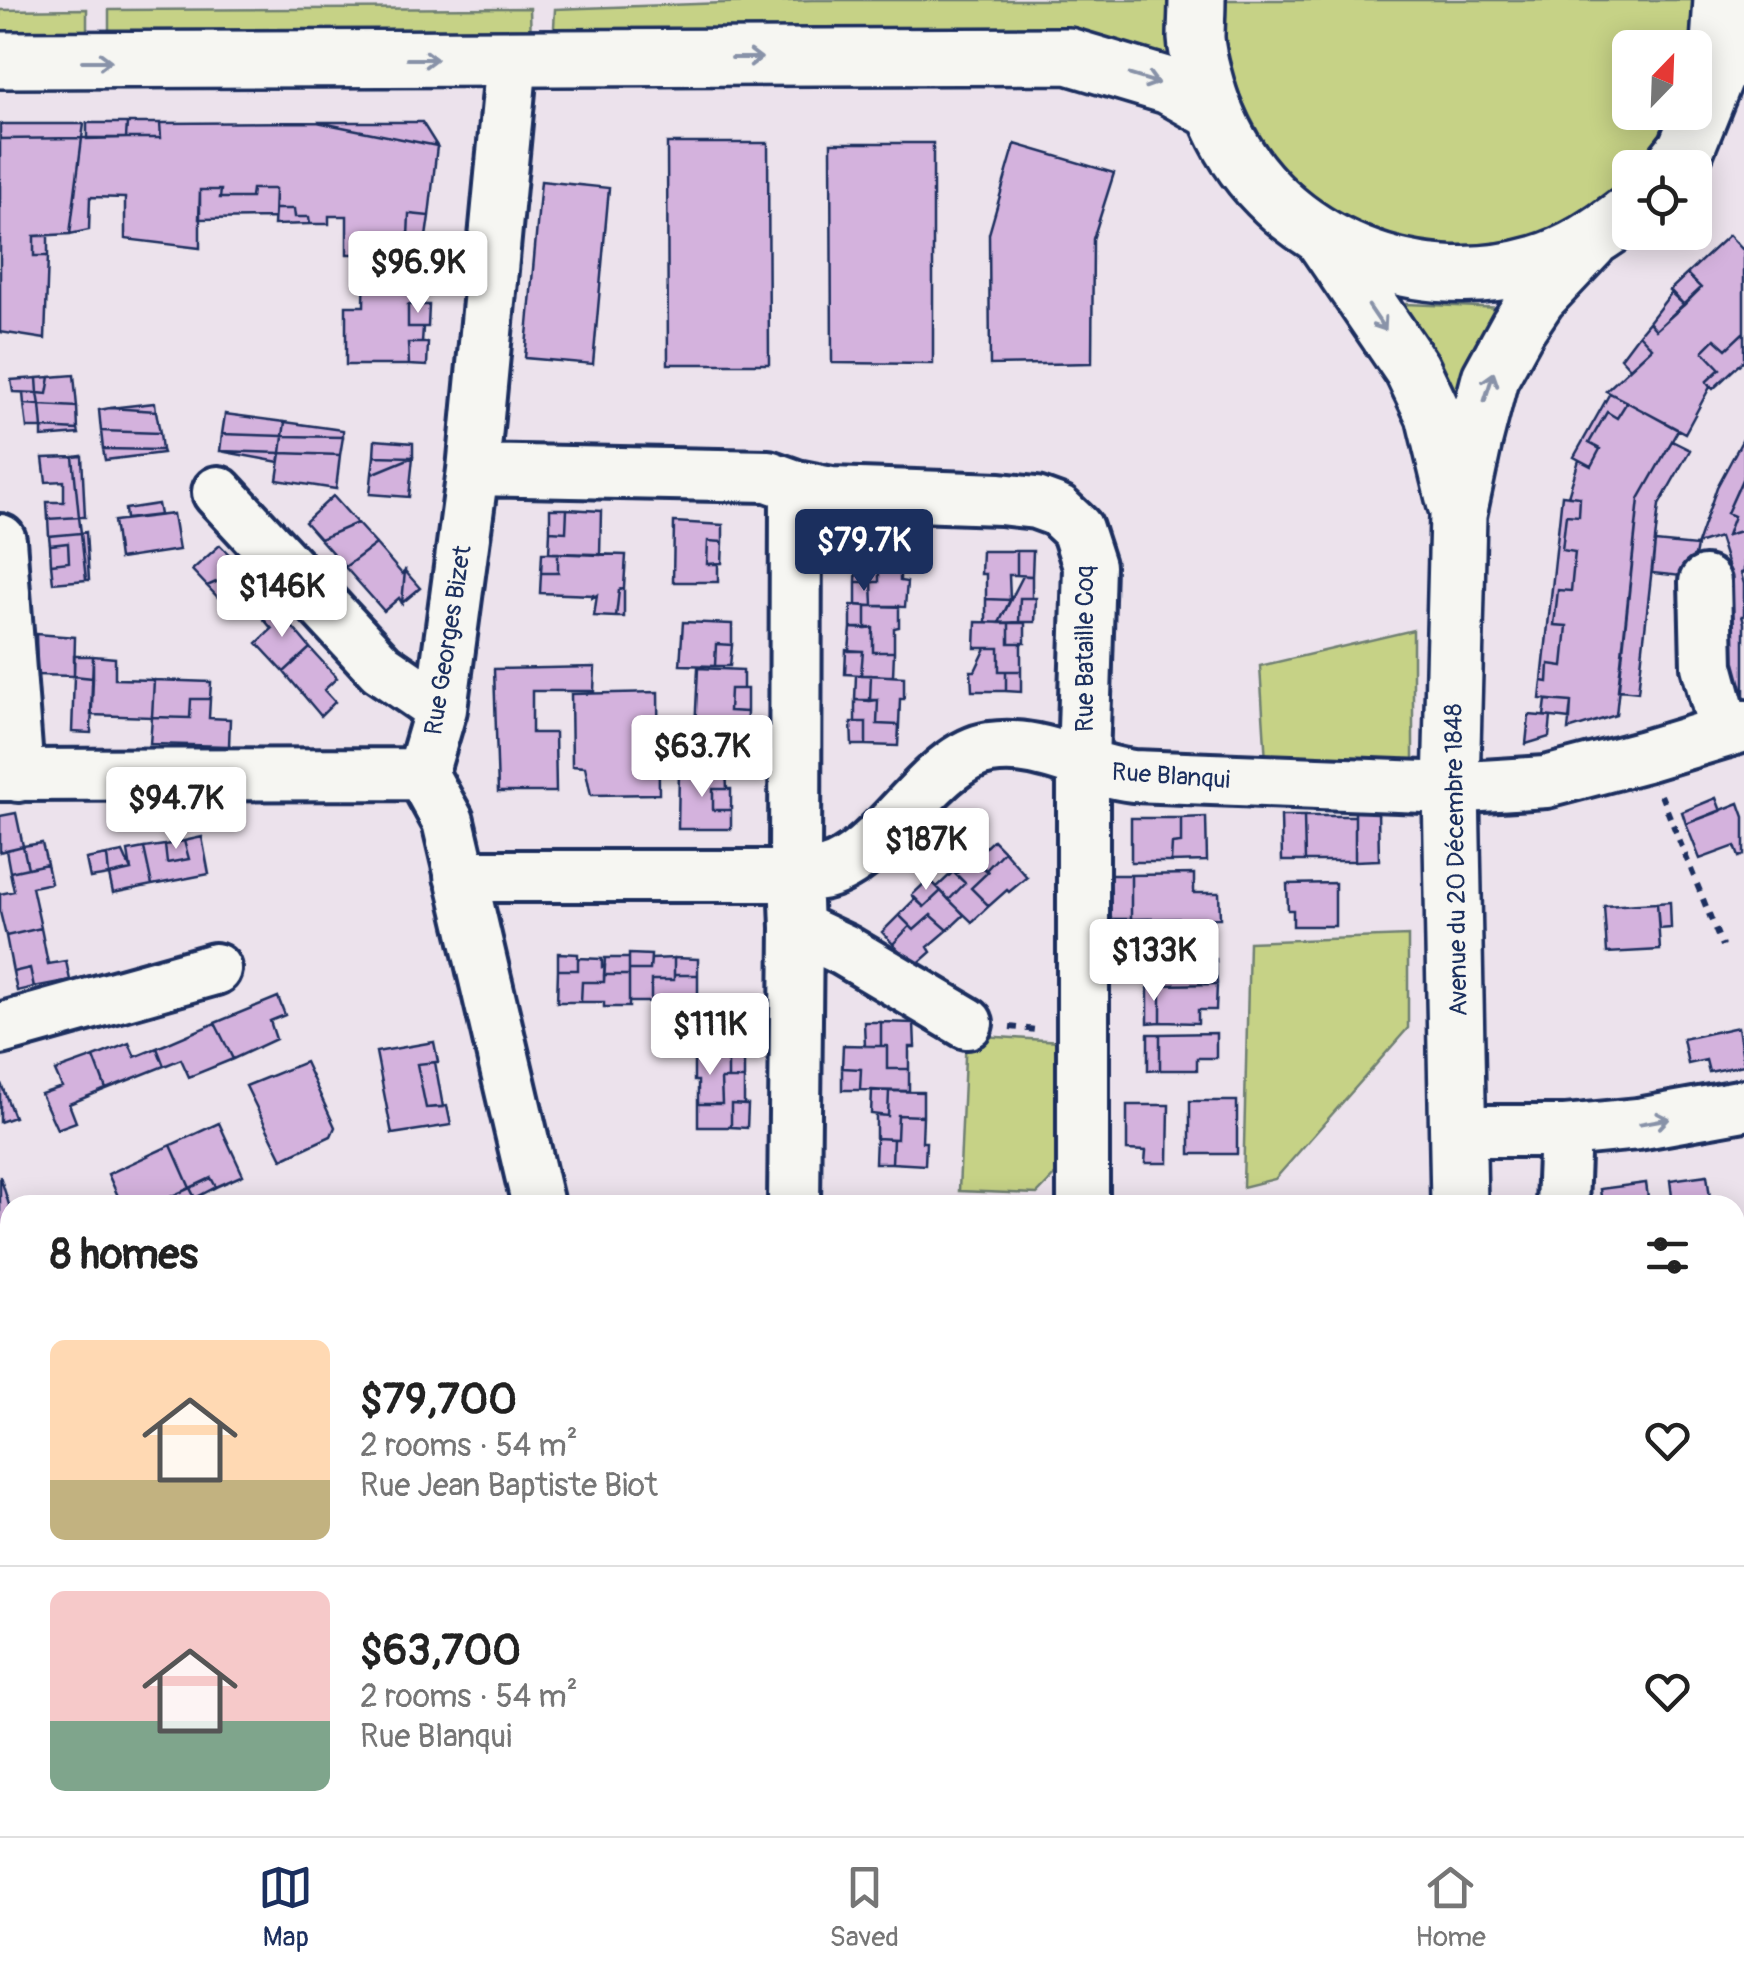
<!DOCTYPE html>
<meta charset="utf-8">
<style>
:root{--surface:#fff;--page:#f2f2f2;--text:#222;--muted:#767676;--line:#e0e0e0;--accent:#1b2f5e}
body{margin:0;font-family:Pangolin,sans-serif;background:var(--page);color:var(--text);height:100vh;display:flex;flex-direction:column;font-size:38px;white-space:nowrap}
*{box-sizing:border-box;margin:0}
p{font-size:32px;color:var(--muted)}
.icon{flex:none;width:55px;height:55px;fill:none;stroke:currentColor;stroke-width:2;stroke-linecap:round;stroke-linejoin:round}
.map{position:relative;flex:1;overflow:hidden}
.side{position:absolute;left:0px;top:1195px;width:1745px;height:642px;display:flex;flex-direction:column;background:var(--surface);border-radius:30px 30px 0 0;box-shadow:0 5px 25px #0003}
.side>*{flex:none}
.needle{width:65px;rotate:23deg}
.fabs{position:absolute;left:1612px;top:30px;display:grid;gap:20px}
.fabs a{display:grid;place-items:center;width:100px;height:100px;border-radius:15px;background:var(--surface);box-shadow:0 5px 25px #0003;font-size:50px}
.price{position:absolute;translate:-50% -85px;padding:0 22px;border-radius:10px;background:#fff;color:#222;font-size:32px;line-height:65px;filter:drop-shadow(0 2px 5px #0008)}
.price::after{content:'';position:absolute;left:50%;top:60px;width:30px;height:22px;margin-left:-15px;background:inherit;clip-path:polygon(0 0,100% 0,50% 100%)}
.price.on{background:var(--accent);color:#fff}
ul{padding:0;list-style:none}
li{display:flex;align-items:center;gap:30px;height:250px;padding:0 50px}
li+li{border-top:2px solid var(--line)}
li span{display:grid;place-items:center;flex:none;width:280px;height:200px;border-radius:15px;color:#555}
li>.icon{margin-inline-start:auto}
span .icon{width:120px;height:120px;fill:#fffc;stroke-width:1}
li b{font-size:42px}
h2{display:flex;justify-content:space-between;align-items:center;height:120px;padding:0 50px;font-size:42px}
.tab-bar{display:flex;justify-content:space-around;align-items:center;height:140px;border-top:2px solid var(--line);background:var(--surface);font-size:28px;color:var(--muted)}
.tab-bar a{display:grid;justify-items:center;gap:5px}
.tab-bar .on{color:var(--accent)}
.map>svg:first-child{display:block}
</style>
<div class="map">
<svg width="1744" height="1836" viewBox="0 0 1744 1836">
<rect width="100%" height="100%" fill="#ece2ec"/>
<filter id="ink" filterUnits="userSpaceOnUse"><feTurbulence type="fractalNoise" baseFrequency=".01" numOctaves="2"/><feDisplacementMap in="SourceGraphic" scale="20" xChannelSelector="R" yChannelSelector="G"/><feConvolveMatrix kernelMatrix="1 2 1 2 8 2 1 2 1" color-interpolation-filters="sRGB"/></filter>
<g filter="url(#ink)">
<path fill="#c6d286" stroke="#708072" stroke-width="2.5" d="M812,0H1170L1169,15L1172,70L553,46L555,9Z
M1225,0H1693L1695,32L1692,47L1630,48V112L1672,113L1659,138L1636,167L1630,168C1629,183 1612,191 1600,199C1579,216 1553,231 1527,238C1436,265 1331,231 1273,157C1265,147 1260,135 1254,124C1240,99 1225,60 1224,30C1223,20 1225,10 1225,0Z
M530,8L531,46L109,48V10Z
M87,9V46L0,47V10Z
M1406,304L1504,308L1452,410L1401,317Z
M1413,630V767L1266,761L1260,666Z
M1408,936V1028L1275,1179L1243,1187L1249,942Z
M966,1035L1060,1041V1170L1037,1194L959,1191Z"/>
<path fill="#d4b2dd" stroke="#1b2f5e" stroke-width="2.5" d="M317,122H422L437,146Z
M317,122L437,146L429,216L409,214L408,238L423,237L422,254H417L416,273H424V290H416L415,305H408V327H423L422,343H408L409,365H346V306H364L365,254H347V216H329V224H310L309,217H295L294,209H275V189H252L251,198H220L221,190H200V248L125,239V198L90,197L89,230L70,234L82,138H161L160,123Z
M87,123H127L126,138L87,139Z
M127,123H160L161,138H126Z
M0,124H84L82,138L0,139Z
M82,138L70,234L34,236V256H48L45,339L0,332V139Z
M667,143H768L769,364H668Z
M831,143H933V364L832,363Z
M1015,144L1114,173L1093,239L1092,363L990,365L989,234Z
M541,181L609,188L593,364L525,358Z
M252,189H275L274,218L199,219L200,190H221L220,198H251Z
M275,209H294L295,217H309L310,224L274,225Z
M409,214L429,216L426,237L408,238Z
M1729,235L1742,249L1744,248V332L1726,349L1715,339L1703,351L1720,369L1706,382L1710,387L1685,433L1606,391L1652,348L1639,334L1649,322L1656,330L1701,288L1687,274Z
M34,236H48V256H34Z
M1687,274L1701,288L1684,305L1669,291Z
M1672,292L1684,305L1656,330L1649,322Z
M408,305H429L428,327H408Z
M1744,332V360L1713,389L1706,382L1720,369L1703,351L1715,339L1726,349Z
M1639,334L1652,348L1630,368L1621,358Z
M408,343H428L427,366L409,365Z
M74,375L77,407L40,405L38,393L47,394L50,377Z
M50,377L47,394L38,393L37,378Z
M37,378L38,393L13,392L11,380Z
M23,393H38L40,405L24,404Z
M1610,393L1627,402L1617,418L1607,412L1589,443L1600,449L1591,466L1574,457Z
M1627,402L1678,430L1639,499L1616,715L1568,730L1571,702L1540,699L1542,681L1548,682L1549,664L1563,666L1567,626L1554,625L1558,590L1571,591L1573,571L1575,552L1562,550L1566,515L1579,516L1580,497L1568,496L1579,460L1591,466L1600,449L1589,443L1607,412L1617,418Z
M155,403L156,411L110,408Z
M24,404L40,405L42,428H27Z
M40,405L77,407L78,430L42,428Z
M110,408L156,411L160,433L101,431L99,410Z
M225,414L285,422L283,436L222,434Z
M285,422L343,430V437L283,436Z
M42,428L78,430L79,434L42,437Z
M101,431L160,433L162,450L103,449Z
M222,434L283,436L281,453L220,451Z
M283,436L343,437L340,455L281,453Z
M1744,437V475L1727,513L1734,516L1727,535L1744,530V572L1741,573L1744,584V616H1742L1744,623V697L1741,698L1717,624L1733,618L1720,578L1731,575L1719,537L1697,544L1717,487Z
M375,440L413,443V457L374,456Z
M1672,441L1690,450L1659,505L1638,692L1618,690L1639,499Z
M103,449L162,450L163,453L105,460Z
M220,451L281,453L279,462Z
M281,453L340,455L336,489L277,480Z
M82,456L85,517H79L73,457Z
M374,456L413,457L372,474Z
M73,457L79,517L48,519L47,502H64V481L46,482L43,458Z
M413,457L409,497L370,494L372,474Z
M1744,476V530L1727,535L1734,516L1727,513Z
M1562,495L1580,497L1579,516L1566,515L1562,550L1575,552L1573,571L1571,591L1558,590L1554,625L1567,626L1563,666L1549,664L1548,682L1542,681Z
M333,496L357,523L320,539L305,522Z
M158,504L160,515L126,519L125,509Z
M550,509H567L566,532L550,531Z
M567,509L601,511L600,555L549,553L550,531L566,532Z
M173,514L179,550L119,559L114,521Z
M79,517L81,533L49,536L48,519Z
M674,522L723,525V542L708,541L707,564H718V582H673Z
M357,523L376,544L345,567L320,539Z
M86,532L89,580H86L81,533Z
M81,533L86,580L53,583L51,564L69,562L68,543L50,545L49,536Z
M853,533L869,534L868,557L853,556Z
M869,534L901,535L900,558L879,557V582H856L857,556L868,557Z
M708,541L723,542L722,563L707,564Z
M1655,542L1697,546L1691,577L1652,573Z
M68,543L69,562L51,564L50,545Z
M376,544L402,574L405,571L402,603L399,598L384,611L345,567Z
M220,545L244,570L207,586L192,570Z
M982,551H1017V575H1009L1010,600L986,599V574H981Z
M1017,551H1033L1032,576L1017,575Z
M542,553H558V573H541Z
M558,553L626,555L624,587L619,590L616,617L594,616L597,595L592,598L593,595L540,593L541,573H558Z
M879,557L900,558V581L907,582L905,607L873,606L872,582H879Z
M244,570L273,604L261,616L247,599L232,612L207,586Z
M405,571L420,588L402,603Z
M1023,576H1032V598H1020L1019,622L999,623Z
M856,582H872L873,606L856,605Z
M624,587V617H616L619,590Z
M1020,598H1036L1035,622H1019Z
M986,599L1010,600L999,623L986,622Z
M273,604L310,648L284,672L257,643L272,629L261,616Z
M851,605L866,606V629L851,628Z
M866,606H899V627L894,628V652H873V628L866,629Z
M683,622L732,624V645L716,644L715,666L680,665Z
M976,622L1009,623V643H1021V671H999V648H975Z
M1009,623H1025V643H1009Z
M851,628H873V652H894L893,676L861,675L863,651H849Z
M36,634L75,637L74,676L37,675Z
M716,644L732,645L730,666H715Z
M310,648L337,678L324,690L335,702L321,716L284,672Z
M986,648H999V671H1006V691H972L971,671H975Z
M846,650L863,651L861,675L845,674Z
M74,656H93V678L74,676Z
M93,656L115,658V679L154,680L152,717L91,715Z
M595,667L594,691H532V733H555L556,792H498L494,669Z
M698,668L743,670V689H730L729,711L747,712L746,732L695,730Z
M1006,671H1021V692L1006,691Z
M856,675H871L870,701L855,700Z
M871,675L904,677V699H900L899,725L877,724L878,700L870,701Z
M74,676L93,678L91,733L72,732Z
M154,680L211,682L210,699H191L190,718L152,717Z
M730,689H747V712L729,711Z
M658,692L659,794L591,795L585,767L572,766L571,694Z
M191,699H210L209,718L230,719L229,746L150,744L152,717L190,718Z
M855,700H878L877,724L899,725L898,746L866,745V722H855Z
M1546,700L1571,702L1570,719L1544,716Z
M1529,715L1551,717L1549,737L1526,744Z
M851,722H866V745H852Z
M679,769H726L727,789H713V810H731V829H678Z
M713,789H731V810H713Z
M1716,798L1721,811L1686,824L1682,812Z
M1739,803L1744,817V855L1739,857L1735,846L1700,859L1686,824Z
M1355,810L1378,811L1379,860L1355,861Z
M16,813L23,846L0,852V816Z
M1281,816H1304L1305,861H1282Z
M1304,816H1355V861H1305Z
M1206,817L1207,861L1171,862L1172,844L1181,843V818Z
M1131,818H1181V843L1172,844L1171,862H1131Z
M202,837L209,874L152,885L144,848L165,845L167,863L189,859L184,841Z
M993,840L1004,851L986,870L974,858Z
M184,841L189,859L167,863L165,845Z
M42,843L47,864L28,868L23,846Z
M23,846L28,868L10,872L6,850Z
M144,848L152,885L113,893L109,875L131,870L128,851Z
M1004,851L1027,877L1009,892L1007,890L989,906L971,888L988,872L986,870Z
M123,852L131,870L109,875L107,855Z
M107,855L109,875L90,878L86,859Z
M974,858L988,872L971,888L989,906L972,922L949,900L965,883L956,874Z
M47,864L51,883L32,887L41,928L6,936L0,912V894L14,891L10,872Z
M953,872L965,883L949,900L937,887Z
M1194,874V893H1219L1220,918L1131,919V875Z
M1106,875H1131V919H1106Z
M929,879L941,891L924,907L912,895Z
M1335,883V926H1293V910H1288L1287,884Z
M941,891L964,915L948,930L931,915L914,930L899,915L915,899L924,907Z
M1670,902L1671,928L1659,929L1657,903Z
M1657,903L1660,950L1607,953L1604,906Z
M899,915L910,926L893,944L882,932Z
M931,915L948,930L928,947L931,952L914,967L893,944L910,926L914,930Z
M41,928L48,964L66,961L70,980L34,987L30,968L13,972L6,936Z
M1198,946V959H1216L1217,984L1161,985V947Z
M1148,947H1161V985H1148Z
M558,953L578,954V970H558Z
M629,954L651,955L650,970H629Z
M578,958L602,959V967L605,966L604,982H582L581,1002H557L558,970H578Z
M605,958H629V975H604Z
M674,958V980H651V1002H629V970H650L651,959Z
M674,958L698,959V975H674Z
M30,968L34,987L17,991L13,972Z
M604,975H629V1007H604V1002H581L582,982H604Z
M674,975H698V1008H675V1002H651V980H674Z
M1217,984L1216,1010H1198V1023L1161,1022V985Z
M1148,985H1161V1022L1148,1023Z
M278,997L285,1015L270,1021L276,1039L233,1059L215,1023Z
M864,1022H881V1046H865Z
M881,1022L914,1023L915,1047H909V1069H887V1046H881Z
M215,1023L233,1059L189,1077L181,1059L164,1066L157,1048Z
M1738,1027L1744,1065L1709,1072L1706,1060L1688,1064L1683,1039Z
M1216,1033V1058H1197V1070H1160V1034Z
M1148,1034H1160V1070L1148,1071Z
M434,1042L438,1062L417,1064L426,1108L447,1106L451,1125L392,1134L376,1052Z
M129,1043L135,1057L157,1048L164,1066L106,1089L94,1057Z
M843,1045L887,1046V1069H909V1091L860,1090L861,1069L842,1068Z
M694,1056H728V1079H721L722,1104H698V1081H694Z
M728,1056L744,1057V1079H728Z
M94,1057L106,1089L69,1104L76,1122L57,1129L41,1094L62,1087L55,1071Z
M305,1062L335,1127L331,1136L282,1159L246,1086Z
M435,1062L443,1107L426,1108L417,1064Z
M842,1068L861,1069L860,1090H842Z
M721,1079H744V1105L731,1104V1127H698V1104H722Z
M0,1081L14,1117L0,1122Z
M872,1090L889,1091L888,1116L871,1114Z
M889,1091L923,1092V1116L898,1115L897,1139L876,1138V1115L888,1116Z
M1190,1101H1237V1154H1190Z
M731,1104L748,1105L747,1128L731,1127Z
M1127,1105H1169L1168,1163H1145L1146,1151L1127,1150Z
M898,1115L923,1116L922,1142H926L925,1165L892,1163L893,1139H897Z
M219,1123L243,1175L216,1187L211,1178L190,1188L171,1145Z
M876,1138L893,1139L892,1163H875Z
M171,1145L190,1188L152,1205H122L108,1174Z
M1707,1175L1711,1205H1673L1670,1180Z
M0,1176L10,1208V1226L0,1230Z
M211,1178L216,1187L195,1198L190,1188Z
M1646,1183L1649,1205H1602L1600,1189Z
M190,1188L195,1198L179,1205H152Z
M0,1601L10,1631V1639L0,1642Z
M10,1693V1743L0,1746V1696Z
M10,1743V1762L1,1765L0,1746Z
M16,1828H66L69,1836H18Z
M476,1828H489L495,1836H465Z
M503,1828H559L564,1834L561,1836H509Z
M1169,1828H1233L1249,1836H1164Z
M1261,1828H1373L1370,1836H1272L1273,1833Z"/>
<g fill="none" stroke-linecap="round" stroke-linejoin="round">
<g stroke="#1b2f5e" stroke-width="58">
<path id="minor" d="M512,59L473,470L441,709L422,774L448,821L538,1205
M473,470L768,476L796,486L831,493L1000,499L1036,503L1058,511L1077,529L1089,566L1083,763V1205
M218,492L381,668L441,709
M0,540L18,776
M1705,582L1707,666L1725,732
M0,775L422,774
M460,876H795C804,875 816,876 825,873C885,857 930,757 990,748C1041,740 1083,770 1133,776L1451,788L1546,782L1645,756L1744,726
M797,928L844,950L967,1023
M0,1029L215,969
M1458,1131H1565L1638,1124L1744,1105
M794,1205L797,928L795,876L796,486
M1562,1205L1565,1131
M0,1428L10,1421
M1735,1432L1744,1434
M1735,1737L1744,1736
M364,1828L368,1836
M965,1828L974,1836
M1642,1828L1645,1836
M607,1836L609,1828"/>
</g>
<g stroke="#1b2f5e" stroke-width="62">
<path id="major" d="M1197,0C1197,13 1196,26 1196,38C1197,56 1208,96 1215,112C1264,238 1410,301 1537,264C1572,254 1601,234 1630,212
M0,60L1068,56L1169,86L1215,112
M1671,168L1686,149L1717,72L1722,0
M1323,238L1412,369L1434,415L1455,502
M1459,1205L1451,788L1458,515L1474,440L1490,378L1518,327L1538,297L1590,242
M1465,1828V1836"/>
</g>
<path stroke="#1b2f5e" stroke-width="6" stroke-dasharray="8 8" stroke-linecap="butt" d="M1661,795L1722,946
M1010,1027L1037,1030"/>
<use href="#minor" stroke="#f6f6f2" stroke-width="50"/>
<use href="#major" stroke="#f6f6f2" stroke-width="55"/>
</g>
<defs><path id="oneway-shaft" d="M-6 0H5M1.5-3L5.5 0L1.5 3" fill="none" stroke-width="1.6" stroke-linecap="round" stroke-linejoin="round" transform="scale(2.5)"/></defs>
<g stroke="#8892a8">
<use href="#oneway-shaft" transform="translate(747 58)"/>
<use href="#oneway-shaft" transform="translate(422 59)"/>
<use href="#oneway-shaft" transform="translate(97 61)"/>
<use href="#oneway-shaft" transform="translate(1144 79) rotate(17)"/>
<use href="#oneway-shaft" transform="translate(1377 318) rotate(56)"/>
<use href="#oneway-shaft" transform="translate(1489 387) rotate(-72)"/>
<use href="#oneway-shaft" transform="translate(1655 1121) rotate(-10)"/>
</g>
</g>
<g text-anchor="middle" stroke-width="9" stroke-linejoin="round" paint-order="stroke">
<g font-size="25" fill="#1b2f5e" stroke="#f6f6f2">
<text transform="translate(447 640) rotate(-81)" y="9">Rue Georges Bizet</text>
<text transform="translate(1084 649) rotate(-90)" y="9">Rue Bataille Coq</text>
<text transform="translate(1171 775) rotate(4)" y="9">Rue Blanqui</text>
<text transform="translate(1455 860) rotate(-91)" y="9">Avenue du 20 Décembre 1848</text>
</g>
</g>
</svg>
<div class="fabs">
<a><svg class="needle" viewBox="-14 -14 28 28"><path d="M0-13l5 13h-10z" fill="#e53935"/><path d="M0 13l5-13h-10z" fill="#767676"/></svg></a>
<a><svg class="icon" aria-label="locate" viewBox="0 0 24 24"><circle cx="12" cy="12" r="6"/><path d="M12 2v4M12 18v4M2 12h4M18 12h4"/></svg></a>
</div>
<b class="price" style="left:418px;top:316px">$96.9K</b>
<b class="price on" style="left:864px;top:594px">$79.7K</b>
<b class="price" style="left:282px;top:640px">$146K</b>
<b class="price" style="left:702px;top:800px">$63.7K</b>
<b class="price" style="left:176px;top:852px">$94.7K</b>
<b class="price" style="left:926px;top:893px">$187K</b>
<b class="price" style="left:1154px;top:1004px">$133K</b>
<b class="price" style="left:710px;top:1078px">$111K</b>
<section class="side">
<h2>8 homes<svg class="icon" aria-label="filters" viewBox="0 0 24 24"><path d="M4 7h16M4 17h16"/><circle cx="9" cy="7" r="2"/><circle cx="15" cy="17" r="2"/></svg></h2>
<ul>
<li><span style="background:linear-gradient(#ffd9b3 70%,#c2b280 0)"><svg class="icon" aria-label="home" viewBox="0 0 24 24"><path d="M3 11l9-7 9 7M6 9v11h12V9"/></svg></span><div><b>$79,700</b><p>2 rooms · 54 m²</p><p>Rue Jean Baptiste Biot</p></div><svg class="icon" aria-label="heart" viewBox="0 0 24 24"><path d="M12 20l-8-8c-3-5 5-10 8-4 3-6 11-1 8 4z"/></svg></li>
<li><span style="background:linear-gradient(#f6c9c9 65%,#7fa58c 0)"><svg class="icon" aria-label="home" viewBox="0 0 24 24"><path d="M3 11l9-7 9 7M6 9v11h12V9"/></svg></span><div><b>$63,700</b><p>2 rooms · 54 m²</p><p>Rue Blanqui</p></div><svg class="icon" aria-label="heart" viewBox="0 0 24 24"><path d="M12 20l-8-8c-3-5 5-10 8-4 3-6 11-1 8 4z"/></svg></li>
</ul>
</section>
</div>
<nav class="tab-bar">
<a class="on"><svg class="icon" aria-label="map" viewBox="0 0 24 24"><path d="M3 6l6-2 6 2 6-2v14l-6 2-6-2-6 2zM9 4v14M15 6v14"/></svg>Map</a>
<a><svg class="icon" aria-label="saved" viewBox="0 0 24 24"><path d="M7 4h10v16l-5-4-5 4z"/></svg>Saved</a>
<a><svg class="icon" aria-label="home" viewBox="0 0 24 24"><path d="M3 11l9-7 9 7M6 9v11h12V9"/></svg>Home</a>
</nav>
